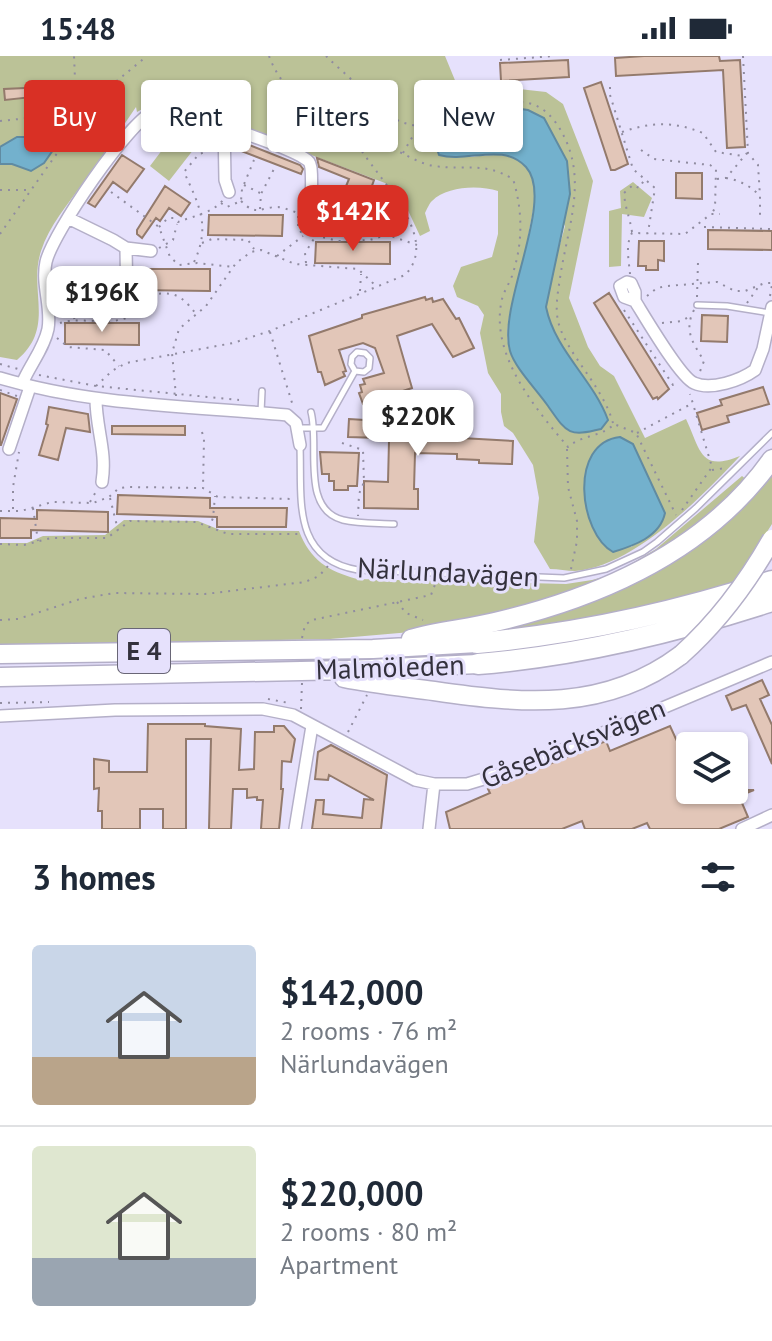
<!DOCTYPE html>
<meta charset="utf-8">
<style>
:root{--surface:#fff;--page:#f6f6f7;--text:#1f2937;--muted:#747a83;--line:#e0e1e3;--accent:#d93025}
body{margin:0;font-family:"PT Sans",sans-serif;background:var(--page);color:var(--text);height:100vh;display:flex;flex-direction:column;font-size:30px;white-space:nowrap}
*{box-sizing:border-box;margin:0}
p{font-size:26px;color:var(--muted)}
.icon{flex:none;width:44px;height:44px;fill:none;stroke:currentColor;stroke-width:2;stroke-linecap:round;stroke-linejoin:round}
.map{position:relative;height:773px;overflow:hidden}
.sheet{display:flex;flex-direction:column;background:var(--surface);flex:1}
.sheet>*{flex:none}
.hud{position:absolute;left:24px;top:24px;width:724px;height:72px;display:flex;gap:16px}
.tools{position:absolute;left:676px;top:676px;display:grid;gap:16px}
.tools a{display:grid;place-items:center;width:72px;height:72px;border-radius:8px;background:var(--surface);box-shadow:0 2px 6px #0004;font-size:40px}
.price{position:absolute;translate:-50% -68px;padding:0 18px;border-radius:16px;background:#fff;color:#222;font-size:26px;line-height:52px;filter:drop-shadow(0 2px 4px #0008)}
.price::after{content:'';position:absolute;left:50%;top:48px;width:24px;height:18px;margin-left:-12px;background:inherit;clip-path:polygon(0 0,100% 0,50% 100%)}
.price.active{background:var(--accent);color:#fff}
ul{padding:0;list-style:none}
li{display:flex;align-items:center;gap:24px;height:200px;padding:0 32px}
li+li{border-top:2px solid var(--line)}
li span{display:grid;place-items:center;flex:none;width:224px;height:160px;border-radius:8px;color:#555}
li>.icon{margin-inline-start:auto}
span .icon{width:96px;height:96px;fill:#fffc;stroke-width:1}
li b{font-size:34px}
h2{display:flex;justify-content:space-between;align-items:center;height:96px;padding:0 32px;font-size:34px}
.tag{padding:0 28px;border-radius:8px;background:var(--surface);box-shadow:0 2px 6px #0004;font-size:28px;line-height:72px}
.tag.active{background:var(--accent);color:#fff}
.status{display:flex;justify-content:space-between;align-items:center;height:56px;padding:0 40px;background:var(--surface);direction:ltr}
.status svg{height:22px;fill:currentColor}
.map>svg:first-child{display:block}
</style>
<div class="status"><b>15:48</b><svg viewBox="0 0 49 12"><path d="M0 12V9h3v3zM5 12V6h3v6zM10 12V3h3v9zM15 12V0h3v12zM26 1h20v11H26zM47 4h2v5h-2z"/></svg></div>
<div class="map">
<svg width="772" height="773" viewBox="0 0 772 773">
<rect width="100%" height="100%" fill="#e6e1fc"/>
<path fill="#bbc297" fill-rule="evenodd" d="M0,0H445L466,51L486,47L519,33L546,36L563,48L593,125L569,242L588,291L600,310L614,320L645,382L686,363C701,395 700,416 740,400C702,441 633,511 575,515C567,515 558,513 550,513L534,486L539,442L533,409L513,377L504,370L501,356V338L488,317L480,277L484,259L478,250L457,241L453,230L461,211L492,201L498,178V135C479,129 447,130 432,145C430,146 426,155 425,157L430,175L420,180L405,148L385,127L285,89L195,47L173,43L155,46L137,56L136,51C119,76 101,102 83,127C68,148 49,170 41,195C28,235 56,271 17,304L0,301ZM507,56L565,170C559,195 547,223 546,250C545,283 592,328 606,359L601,373C568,382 566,376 547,349C537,334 513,310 509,293C504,270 512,247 519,226C525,205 527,182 532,160C534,149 537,133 534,123C526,94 493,98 471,101L443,84L484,63ZM633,388L664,457C661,475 645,482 631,491L595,476L584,431Z
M178,73L197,89L169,125L150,110Z
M633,126L652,142L644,161L622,158L621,210L609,211V155L621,152L620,135Z
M772,414V468L736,525C646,555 552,571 457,579L623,530Z
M742,420L747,424L708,464L615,522L540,545L411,576L330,583L0,589V487H27L43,480L105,479L124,464L198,465L220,474L299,475C310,504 328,515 357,523L566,528L592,524L614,518L656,493Z"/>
<path fill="#73b1cd" stroke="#608ba2" stroke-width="2" d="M521,53L528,54L544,62L567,105L570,138L546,251C555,295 593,323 608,364L601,373C568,381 567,377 548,350C537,334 515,312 510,295C497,249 556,144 526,111C503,86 468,107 439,99L437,93C450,72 497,58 521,53Z
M17,81H24L40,91L46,86L60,84L44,107L31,115L12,108H0V91Z
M620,381L633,388L665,457C660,481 633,490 613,496C579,477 568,387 620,381Z"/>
<path fill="#e2c6b8" stroke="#937a6c" stroke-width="2" d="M644,0H719L720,5L740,4L745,91L727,92L723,14L616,20L615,2Z
M568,4L569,21L501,25L500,7Z
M601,26L628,108L615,114H611L584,32Z
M69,30L70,37L52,38L53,41H48V45H41V40L5,44L4,33Z
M239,85L300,109L303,113L301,118L236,93Z
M122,99L144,113L127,136L113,126L95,151L88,147Z
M317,102L374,124L368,141L384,147L381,155L342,140L349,123L319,111Z
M676,117H702V143L676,142Z
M165,130L190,147L181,160L169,152L160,165L156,162L142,182L137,178V174Z
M209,159H283L282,180L208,179Z
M708,174L772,175V194L708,193Z
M639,185H664V205L658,204V214H646V210H638Z
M316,186H390V208L315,207Z
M136,213H210V235L136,234Z
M609,237L669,333L658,343L657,341L653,343L594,247Z
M425,241L426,244L432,242L433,246L443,243L456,263L459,262L474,292L453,301L432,268L397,280L412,332L363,348L359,337L362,336L360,329L365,328L363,323L384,317L375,292L363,287L339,294L346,315L343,316L345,320L325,329L321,316H318L309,280L362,262V259Z
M702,259L728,260L727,286L701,285Z
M65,267H139V289L65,288Z
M763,331L769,348L727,360L729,366L702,374L697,357L722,349L720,344Z
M0,337L17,343L1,389H0Z
M49,351L88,358L90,376L66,372L58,404L39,399L48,369L46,368Z
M349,363L427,368L426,380L513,385L512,408L479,407V404L457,403V398L415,397L414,433H418V453L364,452V425L388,426L389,385H381V382L348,381Z
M112,370H185V379L112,378Z
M320,396L359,397L357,430H348V434H334V425H329V418H322Z
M118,439L210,442V452H287L286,471H217V461L117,458Z
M37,454L108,456V476L31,474V482H0V462L37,463Z
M762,624L769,639L760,643L772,669V708L746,649L732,654L726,640Z
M148,668H205V670L241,673L239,714L254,713L255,676H274V670H284L295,683L291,706L282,705L281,733H283L279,773H261L263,744H257V741L247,742V733H233L231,773H209L211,683H186V773H163V753H140V773H102V755H98L99,732L94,733V703L109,705V716H147Z
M670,670L681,694L690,690V734H697L701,742L719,734H734V715L742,734H754L739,740L748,761L719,773H650L647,767L632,773H585L582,765L562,773H450L446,756L490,737L488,733L606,685L610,695Z
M331,689L387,719L381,773H312L316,744H324L323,758L362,762L364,743L374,744L329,719L328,724L315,723L318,696Z"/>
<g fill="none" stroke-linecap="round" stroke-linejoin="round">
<g stroke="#b4afc8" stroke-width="8">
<path id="service" d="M697,249L727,250L770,257
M261,356L262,335
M311,356C320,389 300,453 343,464C359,468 378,467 394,468
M298,372H323L355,315L364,316L369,312L370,302L365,297L357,296L352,301L351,308L355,315
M300,391C302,442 291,503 358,514L564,522L606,513L643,496L657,486L696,452L772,377"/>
</g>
<g stroke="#b4afc8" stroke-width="14">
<path id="minor" d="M224,68L225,124L229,136
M68,162L113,184L126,192L127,249
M126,192L151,195
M635,245V236L631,227L627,226L620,230L624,241L635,245C645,261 680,321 694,327C711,335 741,324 755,314L763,293L772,251
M0,322C94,350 191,350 287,359L296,367L300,389
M22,328C29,310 44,293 48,273C52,251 41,228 46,206C52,178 130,63 156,54C181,45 203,58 225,69C248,80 285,90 304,102C309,105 310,106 311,112C313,131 309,147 314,166
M96,343C96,373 107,395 102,426
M9,393L30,331
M0,660L115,654L263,653L293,659L415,724L434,728H467L517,713L772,606
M295,773L312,670
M429,773L434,728
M742,773L772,759"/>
</g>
<g stroke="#b4afc8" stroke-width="21">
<path id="trunk" d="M411,583C438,575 467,573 495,566C602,541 707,495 772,403
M0,598L373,593L477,587
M0,621L348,614L478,608
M344,622C373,628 404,631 434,635C523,648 605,656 681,599"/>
</g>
<g stroke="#b4afc8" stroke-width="23">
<path id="motorway" d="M477,587C578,578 677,556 772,525
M478,608C578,600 677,576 772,545"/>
</g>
<path stroke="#908ca0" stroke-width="2" stroke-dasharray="2 6" stroke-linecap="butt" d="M269,0C289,54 346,73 395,94C407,99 422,109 435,110C468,115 482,105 513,123C523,155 523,188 512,220C509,228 504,235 502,243C489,298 535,352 568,391C581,379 602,381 614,368L636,377L676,459
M326,0C335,9 346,18 355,27C375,48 389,67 419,70L515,46C533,45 546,53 556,67C591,117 568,168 560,222C558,236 555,250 558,265C566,298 602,328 613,367
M743,0L748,97L758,109L760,140
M500,4L554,0
M610,31V39L633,113L655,132L648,177
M0,65L78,57L147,0
M622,76C651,66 673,65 703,77L716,96L743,100
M641,94L654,103L710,109L716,113L715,152L712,157
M403,97L418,71
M726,122C739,124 751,130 760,140V159
M717,123L726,122L747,97
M244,129L260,137
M0,134H30
M111,136L159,171L170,201L179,209L197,207L234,211
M241,145C257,161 259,151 278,151C285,152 292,155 298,157V173L301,176L338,185L370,184L383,180C392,166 396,155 385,141
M221,147L227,151L241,145L242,133L254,104
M260,153L261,138L274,113
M159,171L168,162H174L178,166C193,160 213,157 223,144
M704,171L772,173
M632,176C630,162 625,152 624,137L633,129L639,132L645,123
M0,178L77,69L74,0
M385,178L417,189
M202,187L212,183L248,184L254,193
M159,192L173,184L177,168
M277,200L303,180
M194,206C211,170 199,149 184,116L199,98L212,94
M306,207L305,197L315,181
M630,218C629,205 625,189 632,177L685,178L711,158H720
M360,235L361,218
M135,240C167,238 175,230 196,258
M647,240L657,232L667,230L717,226L735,235H745L765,227H772
M770,240L772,229
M697,241L698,206
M96,244L121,262
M68,246L75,264
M747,247L759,230
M624,254L673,329L676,327
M694,254C683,275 694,288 704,305L699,318
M60,267C87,258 135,280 146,239
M662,267L682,265L690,260
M270,276L293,350
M57,282L68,291L105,294L119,310
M0,308L18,313
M39,319L96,330L239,344
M96,330L112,315L126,307L233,287L270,275L405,219C445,178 367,115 351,76
M0,334L17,340
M176,340L172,297L179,273L206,250L236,207L251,196L261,194L295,208L358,213L376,230
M202,376L204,383L203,431
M637,377L691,348
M342,387L363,394L364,426L359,438L358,460
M567,393L568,431L577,465V485L571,513
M712,414L726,412
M110,442L118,474
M90,446L97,434
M33,452L38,485
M13,453V431L19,396
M682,454L712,411L690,338
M0,455H21L52,446L93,447L109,441L119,432L128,431L203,432L218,441L293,443
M209,472L213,462L215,440
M0,488L24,489L51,482H107L130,465L196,466L228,478H302
M397,546L406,557L423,564
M0,564L18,563L80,543L114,537L205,538L305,526L319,520L328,510
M302,582L305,569L312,564L431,539L436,526
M268,643L289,647
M0,647L49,646
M301,653L302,627
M348,676L367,639"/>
<use href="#service" stroke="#fff" stroke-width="5"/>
<use href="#minor" stroke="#fff" stroke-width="11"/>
<use href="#trunk" stroke="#fff" stroke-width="18"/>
<use href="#motorway" stroke="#fff" stroke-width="20"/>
<g stroke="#b4afc8" stroke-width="21" stroke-linecap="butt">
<path id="trunk-bridge" d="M681,599C718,566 747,527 772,483"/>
</g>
<use href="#trunk-bridge" stroke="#fff" stroke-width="18"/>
</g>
<g text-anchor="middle" stroke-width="6" stroke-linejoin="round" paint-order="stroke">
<rect fill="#e6e1fc" stroke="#696676" stroke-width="2" x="118" y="573" width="52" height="44" rx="6"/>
<g font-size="26" font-weight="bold" fill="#33313c">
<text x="144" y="604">E 4</text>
</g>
<g font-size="28" fill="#33313c" stroke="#e6e1fc">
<text transform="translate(448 516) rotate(3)" y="10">Närlundavägen</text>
<text transform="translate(390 611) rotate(-2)" y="10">Malmöleden</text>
<text transform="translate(573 687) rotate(-22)" y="10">Gåsebäcksvägen</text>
</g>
</g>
</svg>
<div class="tools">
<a><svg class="icon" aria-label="layers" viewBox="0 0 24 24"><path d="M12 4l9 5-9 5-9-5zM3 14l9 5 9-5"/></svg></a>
</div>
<b class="price active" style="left:353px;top:197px">$142K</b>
<b class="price" style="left:102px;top:278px">$196K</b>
<b class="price" style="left:418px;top:402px">$220K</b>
<div class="hud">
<a class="tag active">Buy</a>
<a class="tag">Rent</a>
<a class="tag">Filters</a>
<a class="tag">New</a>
</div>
</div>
<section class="sheet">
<h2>3 homes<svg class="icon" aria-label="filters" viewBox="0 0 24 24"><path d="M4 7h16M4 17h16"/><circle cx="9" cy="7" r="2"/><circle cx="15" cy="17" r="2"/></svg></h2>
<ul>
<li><span style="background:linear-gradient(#c9d6e8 70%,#b9a48a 0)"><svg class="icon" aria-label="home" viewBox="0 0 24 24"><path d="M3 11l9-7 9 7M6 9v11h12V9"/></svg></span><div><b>$142,000</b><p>2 rooms · 76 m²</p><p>Närlundavägen</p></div></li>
<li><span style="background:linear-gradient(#dfe7d0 70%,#9aa5b1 0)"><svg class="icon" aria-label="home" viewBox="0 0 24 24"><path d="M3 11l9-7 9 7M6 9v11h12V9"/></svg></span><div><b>$220,000</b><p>2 rooms · 80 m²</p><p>Apartment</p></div></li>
</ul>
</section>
